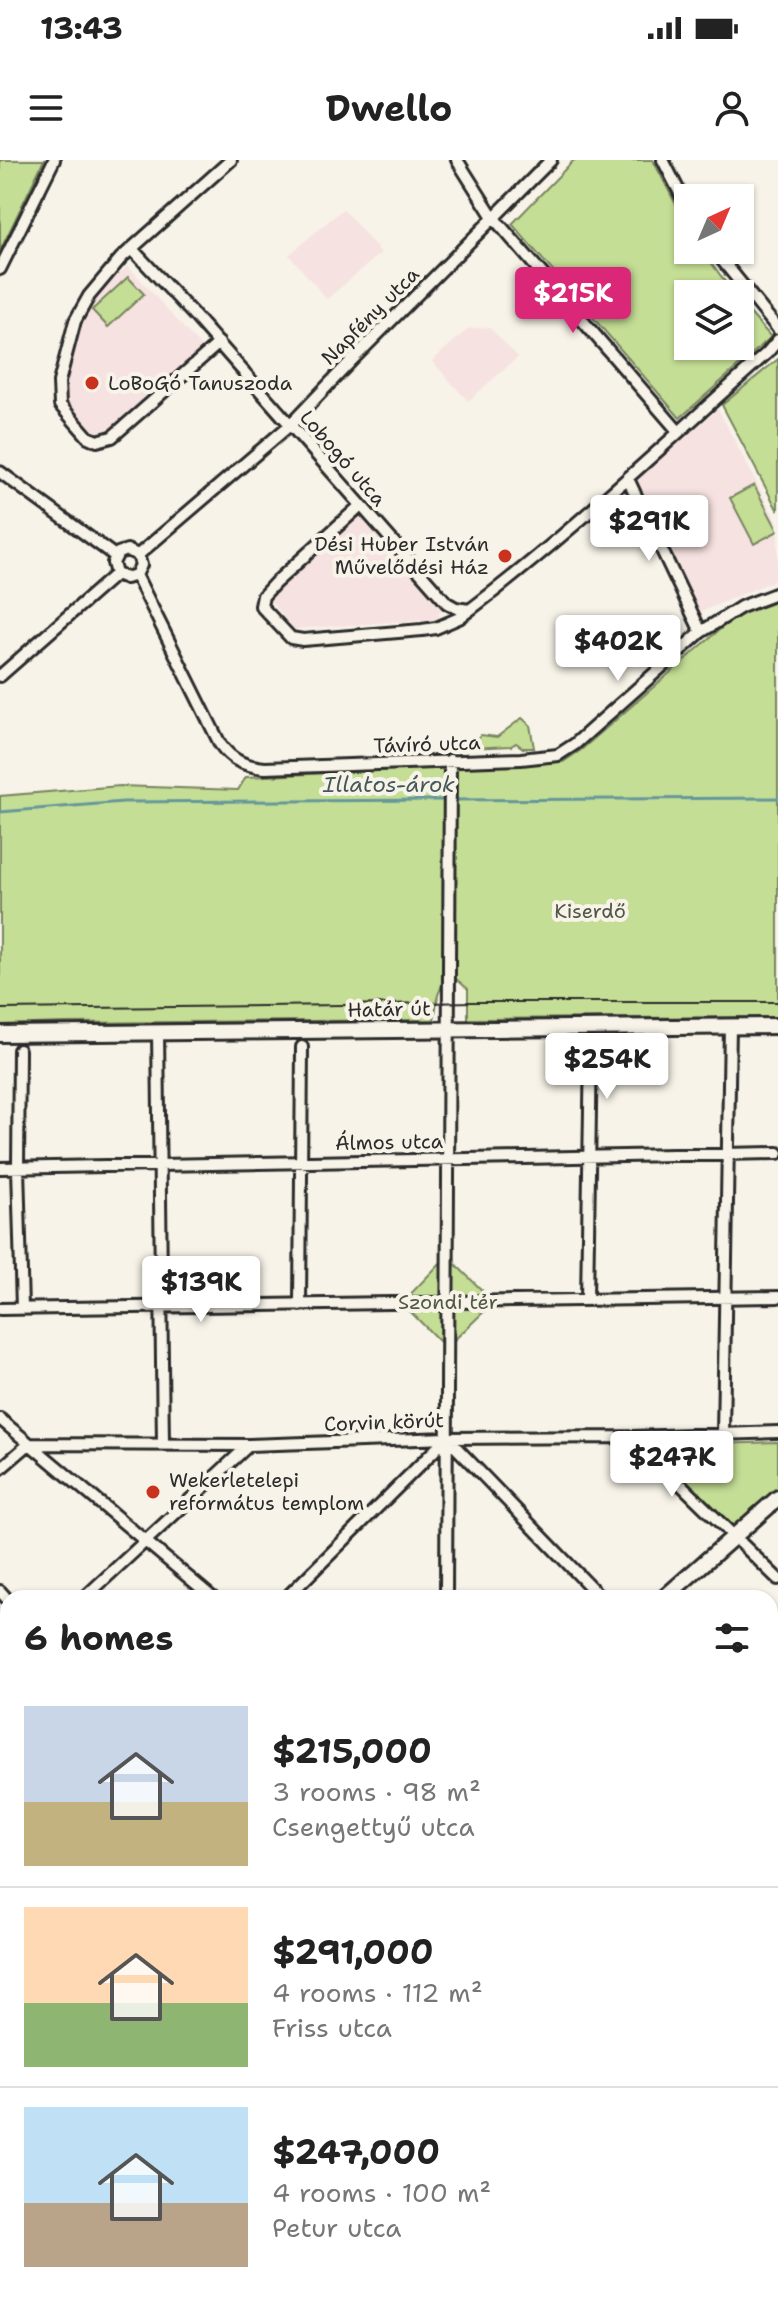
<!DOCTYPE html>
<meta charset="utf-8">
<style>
:root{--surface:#fff;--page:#f6f6f6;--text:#222;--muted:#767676;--line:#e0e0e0;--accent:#db2777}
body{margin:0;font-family:"Shantell Sans",sans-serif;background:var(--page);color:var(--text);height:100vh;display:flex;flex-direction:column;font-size:30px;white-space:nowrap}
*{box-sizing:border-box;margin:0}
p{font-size:26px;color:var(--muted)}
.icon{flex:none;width:44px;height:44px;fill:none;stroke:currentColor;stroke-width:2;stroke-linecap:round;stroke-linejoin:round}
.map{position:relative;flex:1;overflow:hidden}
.panel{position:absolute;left:0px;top:1430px;width:778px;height:712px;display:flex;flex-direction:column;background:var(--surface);border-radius:24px 24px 0 0;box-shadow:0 2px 6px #0004}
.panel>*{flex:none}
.needle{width:52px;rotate:44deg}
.buttons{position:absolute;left:674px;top:24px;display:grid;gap:16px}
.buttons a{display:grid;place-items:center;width:80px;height:80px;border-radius:0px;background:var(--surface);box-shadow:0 2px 6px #0004;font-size:40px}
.price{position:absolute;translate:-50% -68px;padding:0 18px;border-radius:8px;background:#fff;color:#222;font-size:26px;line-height:52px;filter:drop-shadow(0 2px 4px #0008)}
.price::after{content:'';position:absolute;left:50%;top:48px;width:24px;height:18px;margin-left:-12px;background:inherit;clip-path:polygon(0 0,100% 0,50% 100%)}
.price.selected{background:var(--accent);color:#fff}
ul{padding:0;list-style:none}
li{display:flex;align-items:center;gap:24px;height:200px;padding:0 24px}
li+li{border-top:2px solid var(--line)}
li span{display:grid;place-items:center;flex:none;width:224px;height:160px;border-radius:0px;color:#555}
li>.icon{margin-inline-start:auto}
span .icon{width:96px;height:96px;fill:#fffc;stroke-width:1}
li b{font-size:34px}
h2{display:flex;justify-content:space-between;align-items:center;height:96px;padding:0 24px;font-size:34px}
.status{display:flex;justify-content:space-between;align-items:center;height:56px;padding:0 40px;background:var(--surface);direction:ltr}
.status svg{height:22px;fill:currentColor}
header{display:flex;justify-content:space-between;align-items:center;height:104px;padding:0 24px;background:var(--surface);font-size:36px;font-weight:700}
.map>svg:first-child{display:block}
</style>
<div class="status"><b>13:43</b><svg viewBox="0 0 49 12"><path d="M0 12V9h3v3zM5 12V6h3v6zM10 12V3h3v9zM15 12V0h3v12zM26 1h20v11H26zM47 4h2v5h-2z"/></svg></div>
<header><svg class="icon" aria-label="menu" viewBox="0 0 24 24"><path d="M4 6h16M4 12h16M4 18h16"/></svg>Dwello<svg class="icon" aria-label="person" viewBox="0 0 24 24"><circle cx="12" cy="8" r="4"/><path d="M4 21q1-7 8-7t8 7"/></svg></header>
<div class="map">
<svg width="778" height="2142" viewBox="0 0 778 2142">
<rect width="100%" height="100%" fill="#f7f3e8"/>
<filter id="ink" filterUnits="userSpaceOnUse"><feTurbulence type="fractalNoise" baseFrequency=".0125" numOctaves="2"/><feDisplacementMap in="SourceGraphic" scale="16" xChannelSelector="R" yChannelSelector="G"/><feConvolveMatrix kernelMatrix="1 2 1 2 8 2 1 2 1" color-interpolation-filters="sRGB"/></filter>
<g filter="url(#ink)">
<path fill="#f6e2e1" d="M343,49L381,93L327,139L289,95Z
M128,106L202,188L109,271L103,274L91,269L67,243L65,233L80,151Z
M489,167L518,197L468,241L432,201L468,169Z
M718,249L778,364V419L700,452L636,321Z
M355,350L441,446L438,459L294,469L269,439L288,411Z"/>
<path fill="#c4de95" stroke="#788460" stroke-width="2" d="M0,0H44L0,91Z
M574,0H653L688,68V90H702L734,134H688V186H740V142L771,177L680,258L512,64Z
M128,117L144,134L108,167L92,150Z
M778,199V351L722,245Z
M754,325L778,371L754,384L730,338Z
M778,441V857L468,859V829L456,819L444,820L438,835L434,860L64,863L0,865V636L120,626L238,630L246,617L563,602L581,590L726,464L745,453Z
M522,558L530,565L534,588H523L516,583L511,586L470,588L481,575L497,577Z
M447,1096L494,1142L446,1188L402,1143Z
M778,1282V1329L734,1368L650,1286Z
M332,2134L326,2142H162L167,2136Z"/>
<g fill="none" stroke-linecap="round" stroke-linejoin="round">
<path stroke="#66979a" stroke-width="3" d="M454,640L778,638
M0,652L123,642L446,640"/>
<g stroke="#2b2b2b" stroke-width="16">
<path id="street" d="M457,0L493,57L678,271
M663,0L688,49
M132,89L192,153L447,443L456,448L469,450
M714,90L778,169
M0,109L54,0
M219,183L112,277L97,281L88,277L60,245L59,222L75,161L89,136L121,98L231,0
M0,312L115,396
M628,319L701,472
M361,345L275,423L263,436L261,446L291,478L303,480L422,470L436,468L459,458C568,377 665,283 767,193L778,180
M138,395L290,265L353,199L551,0
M116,414L113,403L118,393L127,390L138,395
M116,414L126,418L136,415L141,405L138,395
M136,415L220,584C232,601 245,606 265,608L521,599L558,595L575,584L701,472L741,447L778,433
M0,516L116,414
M158,872L163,1284
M19,890L18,1008L22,1148
M0,1008L778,993
M587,1140L591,885
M300,1145L302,887
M0,1149L778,1137
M0,1259L213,1438
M723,1274L730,866
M632,1277L778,1419
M0,1309L29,1284L249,1285L447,1278L632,1277L778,1272
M0,1431L8,1440
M84,1438L249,1285
M286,1438L447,1278L601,1438
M446,1438L450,600
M0,1516L8,1508
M770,1524L778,1516
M770,1613L778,1621
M0,1637H8
M770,1642L778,1634
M770,1733L778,1741
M0,1760L8,1767
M770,1845L778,1837
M0,1868L8,1860
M770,1910L778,1917
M0,1953L8,1959
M770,1977H778
M770,2119H778
M0,2129H8
M343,2134V2142
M421,2134L429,2142
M542,2134V2142
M17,2142V2134
M451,2142L459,2134
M722,2142V2134"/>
</g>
<g stroke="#2b2b2b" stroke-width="20">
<path id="secondary" d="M0,874L778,866
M664,1438L778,1338
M0,2032L8,2024
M153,2142V2134"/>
</g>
<use href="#street" stroke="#f7f3e8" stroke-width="10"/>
<use href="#secondary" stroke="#f7f3e8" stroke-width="14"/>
<path stroke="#2b2b2b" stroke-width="2" d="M0,849L342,845L472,842H778"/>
</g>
</g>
<g fill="#c8321e" stroke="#f7f3e8" stroke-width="3">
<circle cx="92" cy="223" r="8"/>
<circle cx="505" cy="396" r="8"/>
<circle cx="153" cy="1332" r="8"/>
</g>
<g text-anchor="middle" stroke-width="8" stroke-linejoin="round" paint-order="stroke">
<g font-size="20" fill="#2b2b2b" stroke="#f7f3e8">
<text transform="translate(370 156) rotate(-45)" y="7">Napfény utca</text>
<text transform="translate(343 298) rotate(49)" y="7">Lobogó utca</text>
<text transform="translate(427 584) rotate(-2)" y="7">Távíró utca</text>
<text transform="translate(389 849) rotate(-1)" y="7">Határ út</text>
<text transform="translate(389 982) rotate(-1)" y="7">Álmos utca</text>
<text transform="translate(384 1262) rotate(-2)" y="7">Corvin körút</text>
</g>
<g font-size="20" fill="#2b2b2b" stroke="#f7f3e8" text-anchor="start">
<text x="108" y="230">LoBoGó Tanuszoda</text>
<text x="489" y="391" text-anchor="end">Dési Huber István<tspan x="489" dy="23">Művelődési Ház</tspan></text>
<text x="169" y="1327">Wekerletelepi<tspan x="169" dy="23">református templom</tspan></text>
</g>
<g font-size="20" fill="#515846" stroke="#f7f3e8">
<text x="590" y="758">Kiserdő</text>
<text x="448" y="1149">Szondi tér</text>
</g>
<g font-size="22" font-style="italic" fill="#445859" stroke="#f7f3e8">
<text x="389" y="632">Illatos-árok</text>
</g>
</g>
</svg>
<div class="buttons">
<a><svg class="needle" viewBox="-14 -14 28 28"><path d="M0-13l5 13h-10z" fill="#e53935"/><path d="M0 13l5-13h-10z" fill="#767676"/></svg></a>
<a><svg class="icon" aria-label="layers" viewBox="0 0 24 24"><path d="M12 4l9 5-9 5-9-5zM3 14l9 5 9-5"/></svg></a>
</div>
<b class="price selected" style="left:573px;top:175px">$215K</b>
<b class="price" style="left:649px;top:403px">$291K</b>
<b class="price" style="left:618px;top:523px">$402K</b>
<b class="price" style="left:607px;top:941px">$254K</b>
<b class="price" style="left:201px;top:1164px">$139K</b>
<b class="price" style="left:672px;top:1339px">$247K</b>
<section class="panel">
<h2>6 homes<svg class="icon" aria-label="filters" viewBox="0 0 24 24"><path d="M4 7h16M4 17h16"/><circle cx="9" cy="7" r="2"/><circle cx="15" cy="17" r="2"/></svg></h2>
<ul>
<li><span style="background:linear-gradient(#c9d6e8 60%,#c2b280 0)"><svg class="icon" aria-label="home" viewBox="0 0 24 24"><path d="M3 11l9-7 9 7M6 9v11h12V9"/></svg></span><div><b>$215,000</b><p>3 rooms · 98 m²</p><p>Csengettyű utca</p></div></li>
<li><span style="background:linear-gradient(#ffd9b3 60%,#8fb573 0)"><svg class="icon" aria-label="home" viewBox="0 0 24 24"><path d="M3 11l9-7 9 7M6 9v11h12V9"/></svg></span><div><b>$291,000</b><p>4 rooms · 112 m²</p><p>Friss utca</p></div></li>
<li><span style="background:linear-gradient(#bfe0f5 60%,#b9a48a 0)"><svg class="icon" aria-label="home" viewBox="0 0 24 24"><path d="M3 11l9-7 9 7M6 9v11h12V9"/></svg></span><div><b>$247,000</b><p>4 rooms · 100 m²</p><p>Petur utca</p></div></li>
</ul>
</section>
</div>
